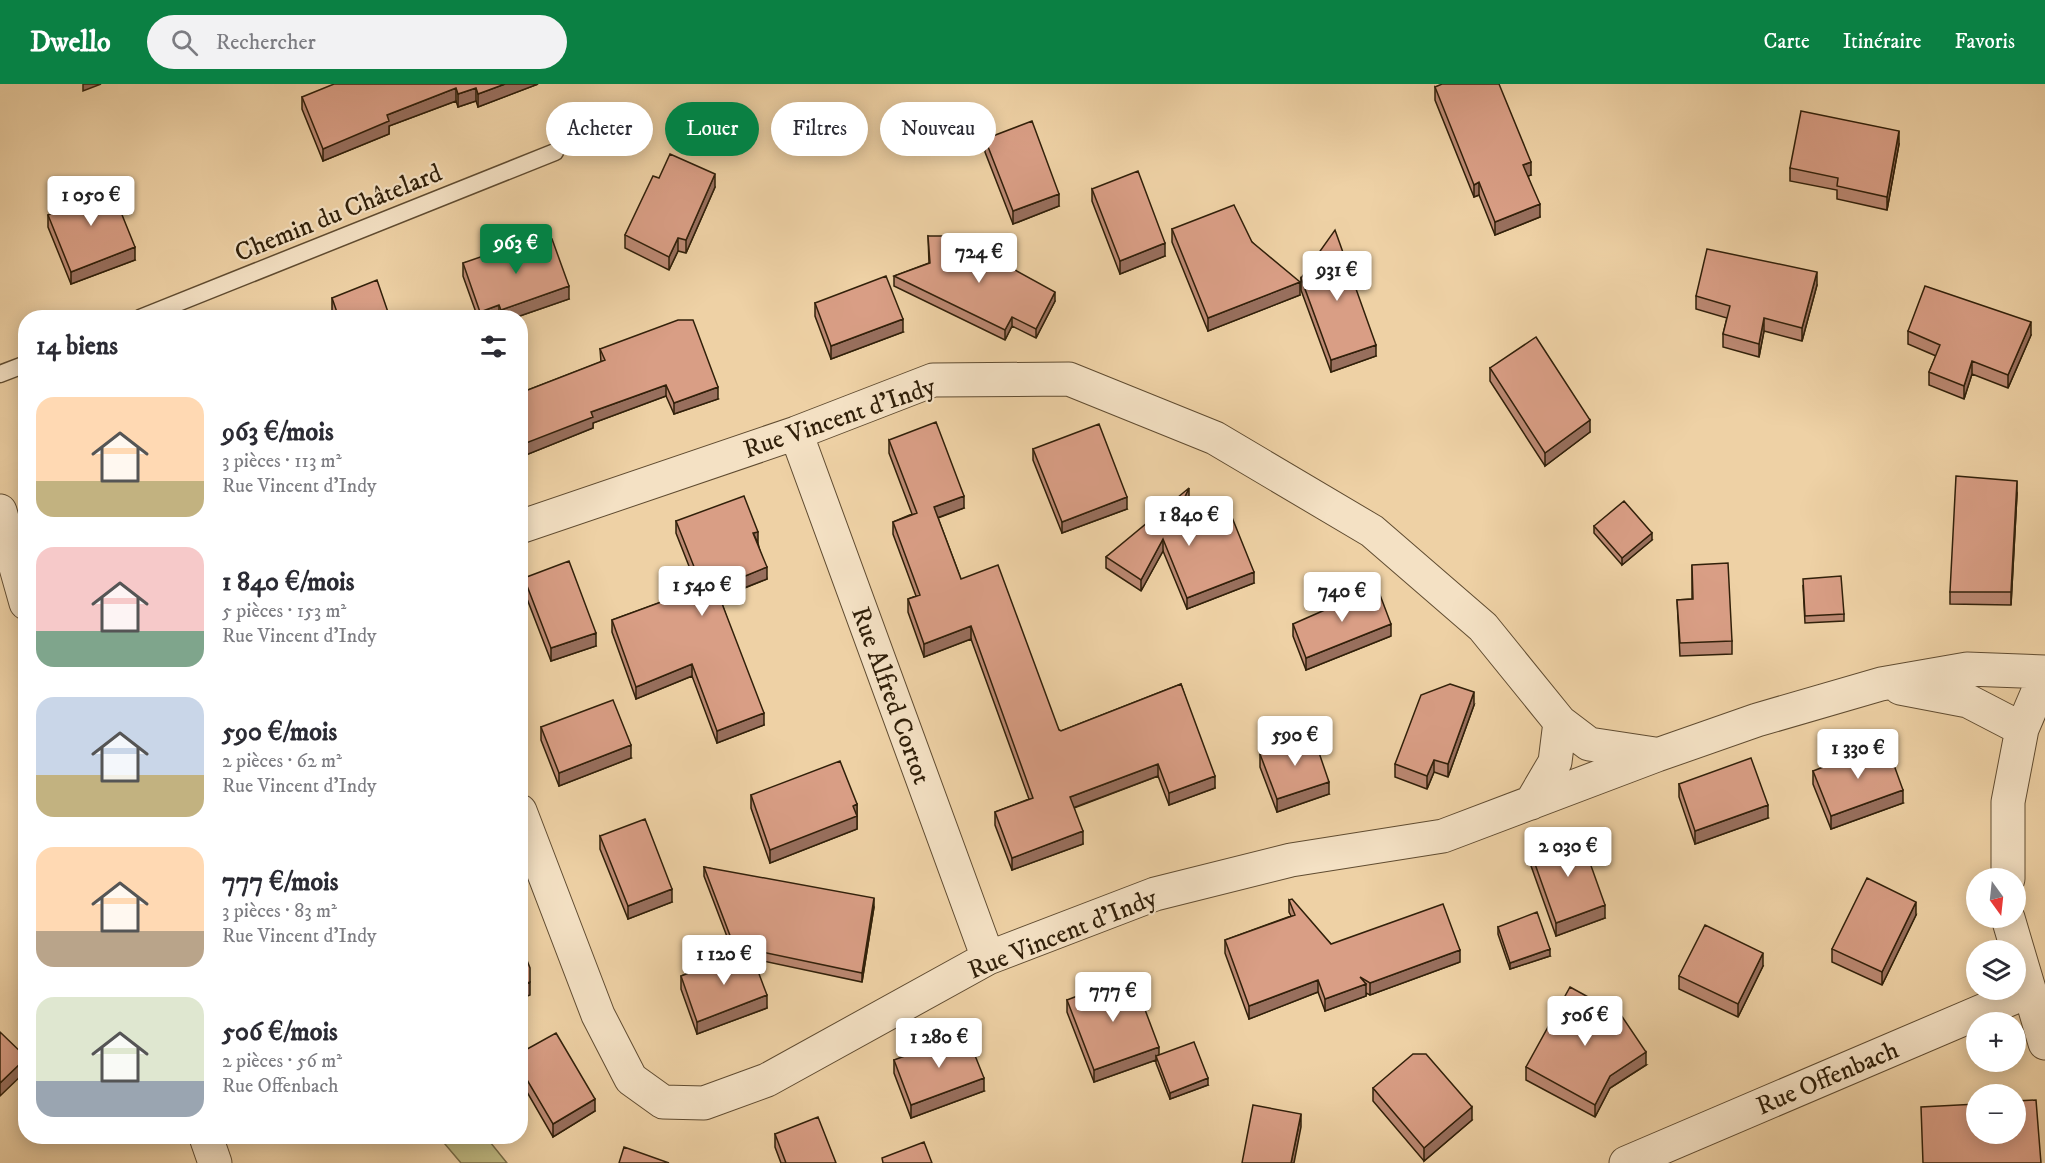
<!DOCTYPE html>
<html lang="fr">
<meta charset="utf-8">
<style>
:root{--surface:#fff;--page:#f2f2f3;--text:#2b2b33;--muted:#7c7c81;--accent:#0b8043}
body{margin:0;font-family:"IM FELL DW Pica",serif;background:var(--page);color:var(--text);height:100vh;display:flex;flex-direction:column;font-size:22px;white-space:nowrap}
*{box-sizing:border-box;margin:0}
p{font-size:20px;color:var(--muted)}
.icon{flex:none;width:33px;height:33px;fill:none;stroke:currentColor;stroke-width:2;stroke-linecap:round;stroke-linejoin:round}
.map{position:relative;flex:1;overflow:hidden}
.details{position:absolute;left:18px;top:226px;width:510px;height:834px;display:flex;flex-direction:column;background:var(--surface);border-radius:24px;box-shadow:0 3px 15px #0003}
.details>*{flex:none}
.banner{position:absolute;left:546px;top:18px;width:570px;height:54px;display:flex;gap:12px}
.needle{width:39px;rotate:165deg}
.buttons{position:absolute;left:1966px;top:784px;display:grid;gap:12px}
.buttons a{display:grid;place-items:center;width:60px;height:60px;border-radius:50%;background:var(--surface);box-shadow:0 3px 15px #0003;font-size:30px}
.price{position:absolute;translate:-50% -51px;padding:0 14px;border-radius:6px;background:#fff;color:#222;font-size:20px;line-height:39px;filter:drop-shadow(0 2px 3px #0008)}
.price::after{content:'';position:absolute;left:50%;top:36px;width:18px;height:14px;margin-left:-9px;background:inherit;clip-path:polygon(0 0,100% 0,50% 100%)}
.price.current{background:var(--accent);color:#fff}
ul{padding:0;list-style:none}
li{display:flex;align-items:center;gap:18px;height:150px;padding:0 18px}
li span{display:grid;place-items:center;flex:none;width:168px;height:120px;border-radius:18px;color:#555}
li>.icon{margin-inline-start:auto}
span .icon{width:72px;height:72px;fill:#fffc;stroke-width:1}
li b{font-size:26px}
h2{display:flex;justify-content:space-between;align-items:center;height:72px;padding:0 18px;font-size:26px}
.chip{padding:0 21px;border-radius:27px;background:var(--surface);box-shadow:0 3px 15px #0003;font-size:21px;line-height:54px}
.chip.current{background:var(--accent);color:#fff}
header{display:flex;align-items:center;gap:36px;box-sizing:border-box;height:84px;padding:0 30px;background:var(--accent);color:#fff}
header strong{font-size:28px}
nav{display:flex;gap:33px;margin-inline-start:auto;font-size:21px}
.search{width:420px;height:54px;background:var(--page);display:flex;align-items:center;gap:15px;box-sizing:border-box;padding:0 21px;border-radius:33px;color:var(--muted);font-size:22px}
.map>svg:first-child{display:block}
</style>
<header>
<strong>Dwello</strong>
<div class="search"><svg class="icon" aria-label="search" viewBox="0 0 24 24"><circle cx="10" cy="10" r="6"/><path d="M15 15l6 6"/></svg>Rechercher</div>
<nav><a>Carte</a><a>Itinéraire</a><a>Favoris</a></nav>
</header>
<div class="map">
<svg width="2045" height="1079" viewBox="0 0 2045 1079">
<rect width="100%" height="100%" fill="#eed1a5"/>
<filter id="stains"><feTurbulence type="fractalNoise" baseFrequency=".00333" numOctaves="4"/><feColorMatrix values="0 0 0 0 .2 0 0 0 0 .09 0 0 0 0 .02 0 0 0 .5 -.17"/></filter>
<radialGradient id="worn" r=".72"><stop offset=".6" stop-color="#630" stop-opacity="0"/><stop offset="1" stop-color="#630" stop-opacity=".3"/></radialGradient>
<path fill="#bfb981" stroke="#786c46" stroke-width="1.5" d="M439,1053H486L507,1079H461Z"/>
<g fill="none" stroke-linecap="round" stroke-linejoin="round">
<g stroke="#604c31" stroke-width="19">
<path id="service" d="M140,234L555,68
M0,290L26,280"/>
</g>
<g stroke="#604c31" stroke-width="35">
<path id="minor" d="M796,349L988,874
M0,427L26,519
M520,443L796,349L933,296L1069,295L1215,354L1372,447L1483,543L1560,638L1589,660L1655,670
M1900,604L1968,617L2022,645
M1531,719L1555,678L1560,638
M520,727L598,931L631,995L663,1018L704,1019L767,996L988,874L1155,810L1291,776L1443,752L1657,671L1757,636L1881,600L1967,585L2045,588
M2008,795V718L2022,645L2045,591
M2008,834L2045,959
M206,1053L215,1079
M1626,1079L2029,907"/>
</g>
<use href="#service" stroke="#f4e1c4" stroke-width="16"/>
<use href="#minor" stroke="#f4e1c4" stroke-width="33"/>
</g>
<path fill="#bb8872" stroke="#31200a" stroke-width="1.5" d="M538,0L478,23L476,17L458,23L456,17L389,42V50L323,77L302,25V13Z
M1435,3L1531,91L1528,92L1540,133L1495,151L1479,111L1474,113L1435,16Z
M985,55L1059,122L1013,140L985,68Z
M1899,60L1887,126L1837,115V106L1790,97V84Z
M659,94L715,103L686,169L678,167L669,186L625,164V151Z
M1092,105L1165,172L1120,190L1092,117Z
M58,116L135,176L71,200L48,143V131L58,127Z
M1172,145L1252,158L1300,211L1208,247L1172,158Z
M928,152L1055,217L1036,254L1012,242L1005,256L894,202V192L929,179Z
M526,165L569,215L514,234H478L463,192V179Z
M1301,194L1376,272L1331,288L1301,206Z
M1817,201L1802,257L1764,247L1759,273L1723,263V250L1727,234L1696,225V212Z
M332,214L390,234H334L332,227Z
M815,219L903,248L831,275L815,232Z
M1908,247L2031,251L2008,304L1972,290L1964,315L1929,301V288L1936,272L1908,260Z
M600,265L718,315L674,330L666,312L593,339V344L521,373L520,309L601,278Z
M1490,284L1590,348L1545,382L1490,297Z
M889,356L964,424L938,434L961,495L1059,646L1061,647L1181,600L1215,704L1169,721L1158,692L1074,724L1083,760L1012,786L995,741V728L1029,715L971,555L924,573L908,528V515L916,512L893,450V438L912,430L889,369Z
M1033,365L1127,425L1062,449L1033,376Z
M2017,410L2011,521L1950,520V508Z
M1189,415L1181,433L1254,499L1187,525L1163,467L1141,507L1106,484V473Z
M676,437L758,459L767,495L720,514L764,641L717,659L692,592L636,615L612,548V536L698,505L676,449Z
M1594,442L1652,456L1622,481L1594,449Z
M1692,481L1732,557V570L1680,572L1677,516L1692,515Z
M524,494L596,562L551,577L524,507Z
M1803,502L1844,530V537L1805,539Z
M1293,540L1391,552L1306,586L1293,552Z
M1474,621L1448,693L1434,688L1427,705L1395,693V680Z
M541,643L631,674L559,702L541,656Z
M1260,670L1329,710L1277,728L1260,683Z
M1813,687L1903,719L1831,745L1813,700Z
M1679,700L1768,734L1695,760L1679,713Z
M751,711L857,720V745L770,779L751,724Z
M600,752L672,818L628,835L600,765Z
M1530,766L1605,834L1556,852L1530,779Z
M704,783L874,823L862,898L754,875L767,924L697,950L681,905V892L736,872L734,871L704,792Z
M1289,816L1331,860L1460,878L1370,911L1366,909V912L1325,927L1318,908L1249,935L1225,869V856L1291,832L1289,828Z
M1916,831L1882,901L1832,878V865Z
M1498,843L1550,872L1510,885L1498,850Z
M1763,882L1738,933L1679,905V892Z
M1067,916L1159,971L1208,1001L1170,1015L1156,979V976L1094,998L1067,928Z
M520,969L595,1027L553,1053L520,996Z
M894,976L984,1007L911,1034L894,989Z
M1646,981L1610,1004L1595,1033L1526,996V983Z
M1373,1004L1472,1036L1424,1077L1373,1017Z
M775,1050L836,1079H781L775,1063Z"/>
<path fill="#986f5d" stroke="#31200a" stroke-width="1.5" d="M83,0H101L83,7Z
M505,0H538L478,23V10Z
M456,4V17L389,42V50L323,77V65L387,31Z
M476,4V17L458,23V10Z
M1899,47V60L1887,126V113Z
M1531,78V91L1523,94V81Z
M715,90V103L686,169V156Z
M1479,98V111L1474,113V101Z
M1059,110V122L1013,140V127Z
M1540,120V133L1495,151V138Z
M678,154V167L669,186V173Z
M1165,159V172L1120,190V177Z
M135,163V176L71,200V188Z
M1817,188V201L1802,257V244Z
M1300,198V211L1208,247V234Z
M569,202V215L514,234H501V226Z
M1055,208V217L1036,254V245Z
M499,221V234H480V228Z
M1012,233V242L1005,256V246Z
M1764,234V247L1759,273V260Z
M903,235V248L831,275V262Z
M2031,238V251L2008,304V291Z
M1376,261V272L1331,288V276Z
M1972,277V290L1964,315V302Z
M666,301V312L593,339V344L521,373V361L591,328Z
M718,303V315L674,330V319Z
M1590,336V348L1545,382V369Z
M2017,397V410L2011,521V508Z
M1189,404V415L1174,447V436Z
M964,412V424L934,435V423Z
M1127,413V425L1062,449V438Z
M758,448V459L753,449Z
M1652,449V456L1622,481V474Z
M1163,455V467L1141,507V496Z
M767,483V495L716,515V504Z
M1254,488V499L1187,525V514Z
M1391,540V552L1306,586V574Z
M971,542V555L924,573V560Z
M596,549V562L551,577V564Z
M692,580V592L636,615V603Z
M1474,608V621L1448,693V680Z
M764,629V641L717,659V647Z
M631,661V674L559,702V689Z
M1434,676V688L1427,705V692Z
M1158,680V692L1070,725V713Z
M1215,692V704L1169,721V709Z
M1329,698V710L1277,728V715Z
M1903,706V719L1831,745V732Z
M857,720V745L770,779V766Z
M1768,721V734L1695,760V747Z
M1083,747V760L1012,786V774Z
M672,805V818L628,835V822Z
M874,814V823L862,898V889Z
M1916,818V831L1882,901V888Z
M1605,821V834L1556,852V839Z
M1550,865V872L1510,885V879Z
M1460,866V878L1370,911V899Z
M1763,869V882L1738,933V920Z
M1318,896V908L1249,935V922Z
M530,898V911L520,915V902Z
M1366,900V912L1325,927V915Z
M767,911V924L697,950V938Z
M1159,963V975L1156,972V976L1094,998V986Z
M1646,968V981L1610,1004L1595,1033V1021L1610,992Z
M26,974V987L0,1012V999Z
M984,994V1007L911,1034V1021Z
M1208,994V1001L1170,1015V1009Z
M595,1015V1027L553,1053V1040Z
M1472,1023V1036L1424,1077V1064Z
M1301,1030V1043L1294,1079H1291Z
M247,1053H257L247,1057Z"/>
<path fill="#d99e85" stroke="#31200a" stroke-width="1.5" d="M334,0H505L478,10L476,4L458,10L456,4L387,31L389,37L323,65L302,13Z
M1442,0H1499L1531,78L1523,81L1540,120L1495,138L1479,98L1474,101L1435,3Z
M1801,27L1899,47L1887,113L1837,102L1838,94L1790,84Z
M1032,37L1059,110L1013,127L985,55Z
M670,70L715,90L686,156L678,154L669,173L625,151L653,92L659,94Z
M1138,87L1165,159L1120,177L1092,105Z
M108,96L135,163L71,188L48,131L62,125L58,116Z
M1234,121L1252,158L1300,198L1208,234L1172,145Z
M1335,146L1376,261L1331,276L1301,194Z
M928,152H953L1055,208L1036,245L1012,233L1005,246L894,192L930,179Z
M552,155L569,202L501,226L499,221L480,228L463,179L524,158L526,165Z
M1707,165L1817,188L1802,244L1764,234L1759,260L1723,250L1730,222L1696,212Z
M886,192L903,235L831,262L815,219Z
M377,196L390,234H339L332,214Z
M1925,202L2031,238L2008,291L1972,277L1964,302L1929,288L1940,261L1908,247Z
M678,236H693L718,303L674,319L666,301L591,328L593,333L521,361L520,309L605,276L600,265Z
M1536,253L1590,336L1545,369L1490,284Z
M936,338L964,412L934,423L961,495L998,481L1059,646L1061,647L1181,600L1215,692L1169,709L1158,680L1070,713L1083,747L1012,774L995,728L1033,714L971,542L924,560L908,515L920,511L893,438L917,429L889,356Z
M1099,340L1127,413L1062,438L1033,365Z
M1956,392L2017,397L2011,508H1950Z
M1189,404L1174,436L1225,416L1254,488L1187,514L1163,455L1141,496L1106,473Z
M744,412L758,448L753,449L767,483L716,504L764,629L717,647L692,580L636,603L612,536L702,503L676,437Z
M1624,417L1652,449L1622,474L1594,442Z
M569,477L596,549L551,564L524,494Z
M1728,479L1732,557L1680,559L1677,516L1693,515L1692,481Z
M1841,492L1844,530L1805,532L1803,495Z
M1377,503L1391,540L1306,574L1293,540Z
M1450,600L1474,608L1448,680L1434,676L1427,692L1395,680L1421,611Z
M613,616L631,661L559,689L541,643Z
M1313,651L1329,698L1277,715L1260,670Z
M1886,659L1903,706L1831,732L1813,687Z
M1751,674L1768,721L1695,747L1679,700Z
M840,677L857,720L853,722L857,732L770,766L751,711Z
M645,735L672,805L628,822L600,752Z
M1579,748L1605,821L1556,839L1530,766Z
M704,783L874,814L862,889L734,862Z
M1867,794L1916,818L1882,888L1832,865Z
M1292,815L1331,860L1443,820L1460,866L1370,899L1360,893L1366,900L1325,915L1318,896L1249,922L1225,856L1295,831L1289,816Z
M1537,828L1550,865L1510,879L1498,843Z
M1705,841L1763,869L1738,920L1679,892Z
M520,859L530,884V898L520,902Z
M750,866L767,911L697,938L681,892Z
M1132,891L1159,963L1094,986L1067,916Z
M1570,903L1621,931L1646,968L1610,992L1595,1021L1526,983Z
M0,948L26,973V974L0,999Z
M556,949L595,1015L553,1040L520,984V969Z
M966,949L984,994L911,1021L894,976Z
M1194,958L1208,994L1170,1009L1156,972Z
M1413,970H1426L1472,1023L1424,1064L1373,1004Z
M2036,1016L2041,1079H1923L1921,1023L1977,1020V1050H2016V1017Z
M1253,1021L1301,1030L1291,1079H1242Z
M818,1033L836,1079H786L775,1050Z
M924,1058L932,1079H883L882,1074Z
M624,1063L669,1079H619Z"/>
<g text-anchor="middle" stroke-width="4.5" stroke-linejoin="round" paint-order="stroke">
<g font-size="26" fill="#31200a" stroke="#f4e1c4">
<text transform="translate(338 128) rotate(-22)" y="9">Chemin du Châtelard</text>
<text transform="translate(839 333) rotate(-19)" y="9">Rue Vincent d'Indy</text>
<text transform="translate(892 611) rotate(70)" y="9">Rue Alfred Cortot</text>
<text transform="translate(1062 849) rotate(-22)" y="9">Rue Vincent d'Indy</text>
<text transform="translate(1827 993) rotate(-23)" y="9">Rue Offenbach</text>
</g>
</g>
<rect width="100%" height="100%" filter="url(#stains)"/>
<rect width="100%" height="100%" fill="url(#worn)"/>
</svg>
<div class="buttons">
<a><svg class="needle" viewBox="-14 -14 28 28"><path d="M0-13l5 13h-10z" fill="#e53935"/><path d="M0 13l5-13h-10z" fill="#7c7c81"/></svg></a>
<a><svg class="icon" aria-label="layers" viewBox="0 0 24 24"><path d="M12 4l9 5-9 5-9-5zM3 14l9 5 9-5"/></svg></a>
<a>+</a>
<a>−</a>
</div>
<b class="price" style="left:91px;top:143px">1 050 €</b>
<b class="price current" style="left:516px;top:191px">963 €</b>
<b class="price" style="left:979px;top:200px">724 €</b>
<b class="price" style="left:1337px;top:218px">931 €</b>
<b class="price" style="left:1189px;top:463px">1 840 €</b>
<b class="price" style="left:702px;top:533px">1 540 €</b>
<b class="price" style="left:1342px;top:539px">740 €</b>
<b class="price" style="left:1295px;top:683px">590 €</b>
<b class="price" style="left:1858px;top:696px">1 330 €</b>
<b class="price" style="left:1568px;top:794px">2 030 €</b>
<b class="price" style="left:724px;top:902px">1 120 €</b>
<b class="price" style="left:1113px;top:939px">777 €</b>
<b class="price" style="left:1585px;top:963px">506 €</b>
<b class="price" style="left:939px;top:985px">1 280 €</b>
<div class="banner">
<a class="chip">Acheter</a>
<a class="chip current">Louer</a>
<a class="chip">Filtres</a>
<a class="chip">Nouveau</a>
</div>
<section class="details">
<h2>14 biens<svg class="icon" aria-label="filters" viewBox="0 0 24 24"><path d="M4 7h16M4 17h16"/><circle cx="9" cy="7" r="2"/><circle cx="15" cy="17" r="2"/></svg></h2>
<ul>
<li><span style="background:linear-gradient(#ffd9b3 70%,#c2b280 0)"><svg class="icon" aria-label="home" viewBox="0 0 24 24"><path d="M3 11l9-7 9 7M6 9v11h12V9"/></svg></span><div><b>963 €/mois</b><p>3 pièces · 113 m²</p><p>Rue Vincent d'Indy</p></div></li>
<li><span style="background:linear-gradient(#f6c9c9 70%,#7fa58c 0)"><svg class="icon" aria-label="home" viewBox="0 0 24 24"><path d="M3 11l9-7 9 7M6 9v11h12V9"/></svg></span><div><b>1 840 €/mois</b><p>5 pièces · 153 m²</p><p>Rue Vincent d'Indy</p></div></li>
<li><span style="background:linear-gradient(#c9d6e8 65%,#c2b280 0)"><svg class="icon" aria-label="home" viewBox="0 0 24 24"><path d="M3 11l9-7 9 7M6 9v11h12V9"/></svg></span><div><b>590 €/mois</b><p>2 pièces · 62 m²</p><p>Rue Vincent d'Indy</p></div></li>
<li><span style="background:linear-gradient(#ffd9b3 70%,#b9a48a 0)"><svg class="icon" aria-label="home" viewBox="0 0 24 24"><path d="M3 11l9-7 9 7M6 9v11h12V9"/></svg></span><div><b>777 €/mois</b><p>3 pièces · 83 m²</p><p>Rue Vincent d'Indy</p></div></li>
<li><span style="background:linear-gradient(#dfe7d0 70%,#9aa5b1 0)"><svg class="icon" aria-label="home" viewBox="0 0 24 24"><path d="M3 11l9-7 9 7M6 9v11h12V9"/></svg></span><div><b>506 €/mois</b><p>2 pièces · 56 m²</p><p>Rue Offenbach</p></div></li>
</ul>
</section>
</div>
